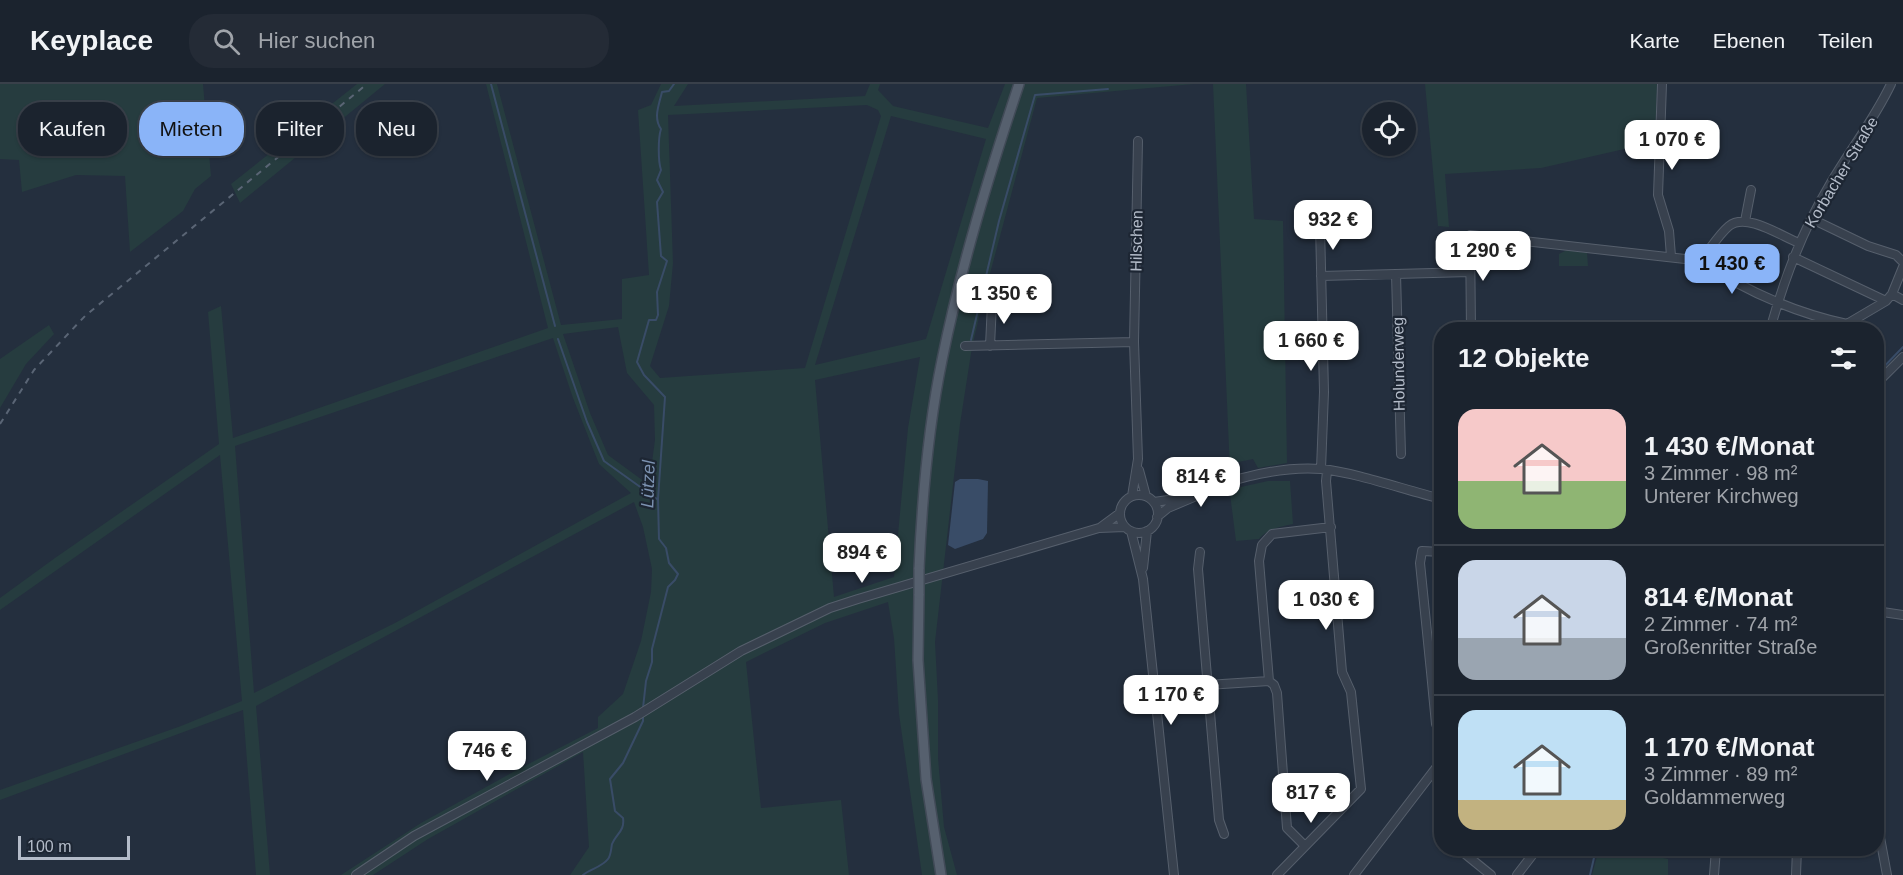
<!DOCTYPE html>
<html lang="de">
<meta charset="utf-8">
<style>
:root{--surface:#1b232e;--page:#242b36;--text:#f1f3f6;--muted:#a0a4aa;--line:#39404a;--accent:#8ab4f8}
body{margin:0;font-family:Arial,sans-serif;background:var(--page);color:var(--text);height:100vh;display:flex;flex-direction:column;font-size:22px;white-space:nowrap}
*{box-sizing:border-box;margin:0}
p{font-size:20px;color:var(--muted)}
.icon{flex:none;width:33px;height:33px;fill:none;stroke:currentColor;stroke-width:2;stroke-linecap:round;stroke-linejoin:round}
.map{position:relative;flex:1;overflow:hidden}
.side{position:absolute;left:1434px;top:238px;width:450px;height:534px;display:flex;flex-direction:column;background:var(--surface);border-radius:24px;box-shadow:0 2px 4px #0004,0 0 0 2px var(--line)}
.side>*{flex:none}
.banner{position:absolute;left:18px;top:18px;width:570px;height:54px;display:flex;gap:12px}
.controls{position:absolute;left:1362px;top:18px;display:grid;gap:12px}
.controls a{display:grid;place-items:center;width:54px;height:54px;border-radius:50%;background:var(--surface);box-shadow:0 2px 4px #0004,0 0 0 2px var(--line);font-size:30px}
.scale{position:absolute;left:18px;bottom:15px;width:112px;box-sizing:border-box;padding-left:6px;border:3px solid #b4bcc9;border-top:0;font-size:16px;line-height:21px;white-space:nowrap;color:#b4bcc9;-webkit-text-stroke:4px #1d2633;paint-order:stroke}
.price{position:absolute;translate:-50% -51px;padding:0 14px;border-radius:12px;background:#fff;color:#222;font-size:20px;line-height:39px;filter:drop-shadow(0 2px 3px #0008)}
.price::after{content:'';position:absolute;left:50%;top:36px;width:18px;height:14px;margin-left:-9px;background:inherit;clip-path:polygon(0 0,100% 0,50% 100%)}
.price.selected{background:var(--accent);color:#111}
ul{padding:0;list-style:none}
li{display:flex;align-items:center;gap:18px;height:150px;padding:0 24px}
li+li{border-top:2px solid var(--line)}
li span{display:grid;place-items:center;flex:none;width:168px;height:120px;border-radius:18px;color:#555}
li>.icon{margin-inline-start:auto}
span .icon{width:72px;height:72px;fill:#fffc;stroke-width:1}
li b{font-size:26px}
h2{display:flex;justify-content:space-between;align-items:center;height:72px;padding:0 24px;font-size:26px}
.pill{padding:0 21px;border-radius:24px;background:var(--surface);box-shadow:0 2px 4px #0004,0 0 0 2px var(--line);font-size:21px;line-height:54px}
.pill.selected{background:var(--accent);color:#111}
header{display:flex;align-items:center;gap:36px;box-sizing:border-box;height:84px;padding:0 30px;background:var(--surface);border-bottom:2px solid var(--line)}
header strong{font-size:28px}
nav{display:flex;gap:33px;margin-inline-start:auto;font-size:21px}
.search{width:420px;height:54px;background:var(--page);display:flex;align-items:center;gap:15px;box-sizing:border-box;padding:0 21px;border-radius:24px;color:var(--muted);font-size:22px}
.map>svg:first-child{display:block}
</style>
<header>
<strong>Keyplace</strong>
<div class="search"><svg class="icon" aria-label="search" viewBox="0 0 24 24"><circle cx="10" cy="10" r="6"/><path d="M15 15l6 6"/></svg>Hier suchen</div>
<nav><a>Karte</a><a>Ebenen</a><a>Teilen</a></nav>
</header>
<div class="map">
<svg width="1903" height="791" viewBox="0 0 1903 791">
<rect width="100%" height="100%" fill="#242f3e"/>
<path fill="#263c3f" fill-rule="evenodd" d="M0,0H203L211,92L195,105L183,127L130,168L125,92L76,91L22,108L19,76L0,75Z
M357,0H385L240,119L231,100Z
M486,0H497L561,241L622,235V195L649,191L638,26L651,21L661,0H688L674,22L865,12L870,0H880L878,6L893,22L988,44L1005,0H1194L1037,14L984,212L972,263L960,340L935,558L938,616V674L944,743L957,791H922L899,630L894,554L888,518L825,539L746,578L761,724L841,716L849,791H570L589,763L583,668L428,755L373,791H341L421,739L513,688L598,644V633L623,610L641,557L651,508L652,485L643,443L634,418L256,622L270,791H256L243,626L0,716V706L181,642L242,617L220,371L0,526V514L55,474L219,360L208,228L221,222L233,354L548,244ZM867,21L878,26L881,32L805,284L660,294L650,282L669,222L673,179L668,31ZM891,32L986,55L926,255L815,281ZM618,243L627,289L654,321L655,356L649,401L608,371L590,329L563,250ZM553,254L573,314L599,380L631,409L395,539L254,609L235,362ZM920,273L908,344L894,493L834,513L815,296Z
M1213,0H1246L1254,135L1283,137L1287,379L1258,384L1253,375L1238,378L1230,387Z
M1425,0H1657L1655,58L1541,84L1445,90L1449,143L1438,142Z
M1567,166L1587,169L1588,182H1559V170Z
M49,241L54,250L26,280L0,324V275Z
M1268,397H1290L1293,440C1280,443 1268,444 1259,455L1236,457L1230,410L1241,403Z
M1599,765H1644V770L1668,775V791H1592Z
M1646,765H1674V773L1646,769Z"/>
<path fill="#394c67" d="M960,395H978L988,397L987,449L983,455L955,465L948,461L955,398Z"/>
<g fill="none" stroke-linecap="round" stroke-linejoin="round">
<path stroke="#394c67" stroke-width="2" d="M491,0L555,242
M558,255L587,338L604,377L657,415
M971,256L999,137L1035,11L1108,5
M1876,291L1903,263
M643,624L646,597L652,578V565L668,503L675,496L678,490L669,479L666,464L659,455L658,415L665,313L644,291L637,278L649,236H656L658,231L657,208L667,177L661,172L657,118L663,108L657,96L661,86C658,77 658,54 661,45C653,34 659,21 662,8L669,7L674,0
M583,791C590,785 602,783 608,775C611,771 611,765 612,760C616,750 625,747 623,734L615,727L610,695L623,679L643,637V630
M1590,791L1596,765"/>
<g stroke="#565f6c" stroke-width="10">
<path id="minor" d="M1662,0L1658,111L1669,147L1671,172
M1812,135L1868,162L1896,171L1903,178
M1745,137L1751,106
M1320,142L1324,308L1321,385
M1793,173L1886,217
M1699,179C1709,167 1718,151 1729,142C1746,128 1781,152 1799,159
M1396,190L1401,370
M1321,192L1470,188
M1892,210L1903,183
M1471,246L1470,151L1685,175C1704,180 1718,190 1735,198C1770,217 1809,232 1847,240L1886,217L1892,210L1903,216
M1770,246C1784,195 1802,147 1829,102C1849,67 1874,36 1891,0
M965,262L1134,258
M990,262L992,219
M1876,300L1903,273
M1139,386L1146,412
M1120 430a19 19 0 1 1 38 0a19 19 0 1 1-38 0Z
M1132,412L1138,375L1134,258L1138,57
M1154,418L1168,416C1218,402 1268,381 1321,385C1359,389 1404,406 1442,415
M1157,433L1168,424L1194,413
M1101,443L1120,429
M1131,447L1143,495L1174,791
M1200,468L1198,485L1219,736L1224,750
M1442,468L1422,467L1420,479L1431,588H1442
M1143,484L1147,447
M1876,527L1903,531
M1431,588L1436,640
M1207,601L1269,597
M1876,732L1887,791
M1305,762L1287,744L1277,609L1274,601L1269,597L1259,477L1262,461L1272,450L1331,443
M1459,765L1491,791
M356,791L414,752L635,633L741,567L830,524L858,515L1099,444L1125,443
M1277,791L1361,705L1351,608L1342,588L1326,397L1327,387
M1354,791L1442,676
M1517,791L1537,765
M1714,791L1716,765
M1796,791L1797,765"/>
</g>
<g stroke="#414a57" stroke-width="12">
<path id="major" d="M919,485C922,415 928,344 942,276C961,182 989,91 1019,0
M919,510L918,576L926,695L941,791"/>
</g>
<use href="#minor" stroke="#38414e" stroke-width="8"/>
<use href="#major" stroke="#56606e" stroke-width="9"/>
<path stroke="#5a6575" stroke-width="2" stroke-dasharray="6 6" stroke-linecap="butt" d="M0,340L34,286L85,232L367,0"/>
<g stroke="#414a57" stroke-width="12" stroke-linecap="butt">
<path id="major-bridge" d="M919,510V485"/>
</g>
<use href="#major-bridge" stroke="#56606e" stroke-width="9"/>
</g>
<g text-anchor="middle" stroke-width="4.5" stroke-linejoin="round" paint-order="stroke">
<g font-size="16" fill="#b4bcc9" stroke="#1d2633">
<text transform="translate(1841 88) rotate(-59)" y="6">Korbacher Straße</text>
<text transform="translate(1136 157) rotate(-89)" y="6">Hilschen</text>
<text transform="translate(1398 280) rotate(-91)" y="6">Holunderweg</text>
</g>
<g font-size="18" font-style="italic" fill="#7c92b1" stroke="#1d2633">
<text transform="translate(648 400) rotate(-88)" y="6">Lützel</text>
</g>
</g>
</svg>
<div class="controls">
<a><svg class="icon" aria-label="locate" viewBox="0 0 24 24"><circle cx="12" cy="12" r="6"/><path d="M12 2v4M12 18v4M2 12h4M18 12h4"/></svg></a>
</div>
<div class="scale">100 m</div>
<b class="price" style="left:1672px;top:87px">1 070 €</b>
<b class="price" style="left:1333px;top:167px">932 €</b>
<b class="price" style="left:1483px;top:198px">1 290 €</b>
<b class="price selected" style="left:1732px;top:211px">1 430 €</b>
<b class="price" style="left:1004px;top:241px">1 350 €</b>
<b class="price" style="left:1311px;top:288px">1 660 €</b>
<b class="price" style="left:1201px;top:424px">814 €</b>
<b class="price" style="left:862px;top:500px">894 €</b>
<b class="price" style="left:1326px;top:547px">1 030 €</b>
<b class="price" style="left:1171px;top:642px">1 170 €</b>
<b class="price" style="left:487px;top:698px">746 €</b>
<b class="price" style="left:1311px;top:740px">817 €</b>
<div class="banner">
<a class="pill">Kaufen</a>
<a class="pill selected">Mieten</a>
<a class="pill">Filter</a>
<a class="pill">Neu</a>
</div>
<section class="side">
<h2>12 Objekte<svg class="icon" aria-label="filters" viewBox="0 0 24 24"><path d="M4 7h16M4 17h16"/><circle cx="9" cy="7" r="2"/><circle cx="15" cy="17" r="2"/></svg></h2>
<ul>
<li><span style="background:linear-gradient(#f6c9c9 60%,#8fb573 0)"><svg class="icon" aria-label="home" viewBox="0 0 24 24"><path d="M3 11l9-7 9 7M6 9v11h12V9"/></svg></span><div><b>1 430 €/Monat</b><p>3 Zimmer · 98 m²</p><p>Unterer Kirchweg</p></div></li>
<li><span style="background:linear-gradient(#c9d6e8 65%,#9aa5b1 0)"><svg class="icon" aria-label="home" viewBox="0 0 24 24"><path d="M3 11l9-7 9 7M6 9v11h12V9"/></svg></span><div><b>814 €/Monat</b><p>2 Zimmer · 74 m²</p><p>Großenritter Straße</p></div></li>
<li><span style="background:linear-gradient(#bfe0f5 75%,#c2b280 0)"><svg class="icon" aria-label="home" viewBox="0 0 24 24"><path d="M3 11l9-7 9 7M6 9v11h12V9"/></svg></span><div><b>1 170 €/Monat</b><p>3 Zimmer · 89 m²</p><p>Goldammerweg</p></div></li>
</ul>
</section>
</div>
